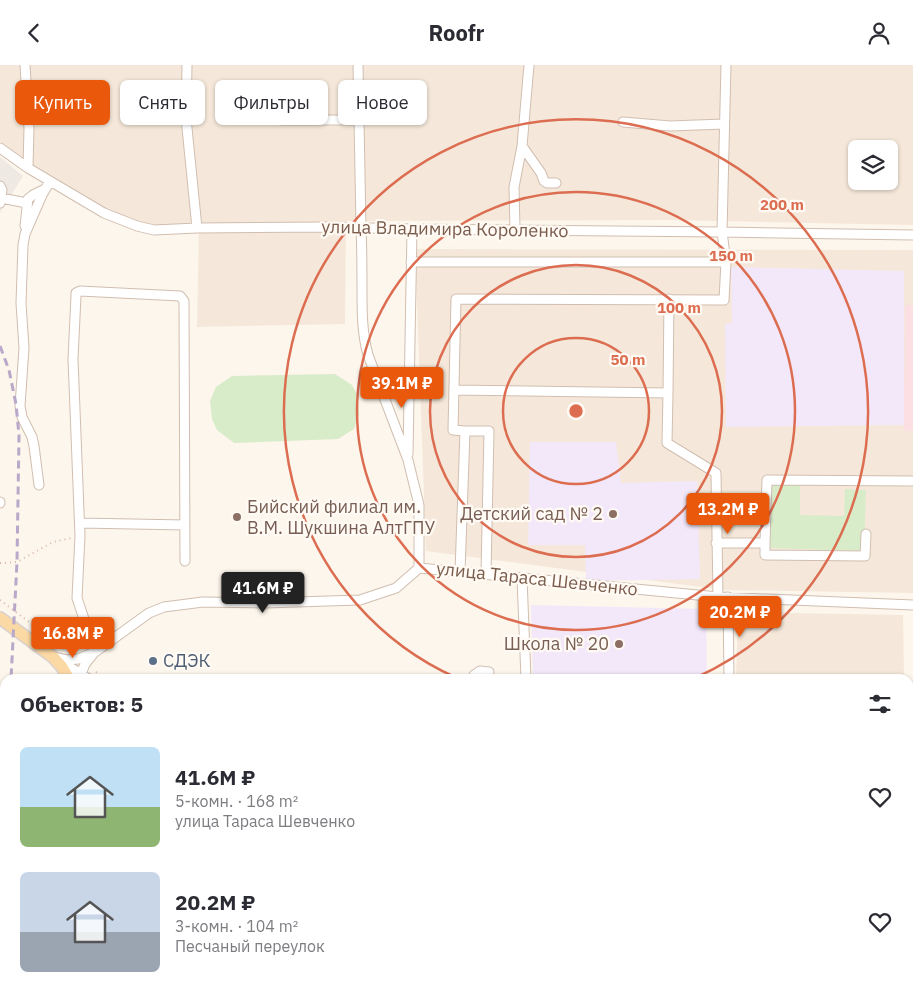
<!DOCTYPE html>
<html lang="ru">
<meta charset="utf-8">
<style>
:root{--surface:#fff;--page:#f2f2f3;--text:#2b2b33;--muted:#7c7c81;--accent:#ea580c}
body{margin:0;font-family:"IBM Plex Sans",sans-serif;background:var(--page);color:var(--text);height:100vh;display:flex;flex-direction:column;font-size:19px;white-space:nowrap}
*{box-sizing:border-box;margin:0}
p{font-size:16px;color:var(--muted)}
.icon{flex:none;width:28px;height:28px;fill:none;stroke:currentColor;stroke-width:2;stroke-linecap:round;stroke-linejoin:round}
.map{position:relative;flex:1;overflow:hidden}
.drawer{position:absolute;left:0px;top:609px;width:914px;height:321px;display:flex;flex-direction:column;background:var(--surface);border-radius:15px 15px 0 0;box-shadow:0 1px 4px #0004}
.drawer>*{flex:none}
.hud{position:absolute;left:15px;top:15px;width:500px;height:45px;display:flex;gap:10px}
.buttons{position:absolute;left:848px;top:75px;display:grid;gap:10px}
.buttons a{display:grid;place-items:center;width:50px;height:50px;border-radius:8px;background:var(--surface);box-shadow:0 1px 4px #0004;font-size:25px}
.price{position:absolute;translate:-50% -42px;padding:0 11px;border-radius:5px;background:var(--accent);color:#fff;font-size:16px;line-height:32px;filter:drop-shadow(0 1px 2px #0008)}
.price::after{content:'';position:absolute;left:50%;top:30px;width:15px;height:11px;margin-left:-8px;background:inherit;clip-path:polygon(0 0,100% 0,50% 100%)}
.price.active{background:#222;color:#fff}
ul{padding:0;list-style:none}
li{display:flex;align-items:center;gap:15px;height:125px;padding:0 20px}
li span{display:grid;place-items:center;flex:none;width:140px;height:100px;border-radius:8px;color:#555}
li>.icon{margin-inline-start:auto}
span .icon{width:60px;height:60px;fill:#fffc;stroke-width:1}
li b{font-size:21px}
h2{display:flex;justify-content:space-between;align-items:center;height:60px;padding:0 20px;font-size:21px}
.pill{padding:0 18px;border-radius:8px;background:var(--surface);box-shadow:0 1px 4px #0004;font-size:18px;line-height:45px}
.pill.active{background:var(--accent);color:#fff}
header{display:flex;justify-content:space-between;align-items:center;height:65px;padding:0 20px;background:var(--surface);font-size:22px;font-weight:700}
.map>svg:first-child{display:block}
</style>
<header><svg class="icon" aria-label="back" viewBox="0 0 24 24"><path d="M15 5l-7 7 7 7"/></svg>Roofr<svg class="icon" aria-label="person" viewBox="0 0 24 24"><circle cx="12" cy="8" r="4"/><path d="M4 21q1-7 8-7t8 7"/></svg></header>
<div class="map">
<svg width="913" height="929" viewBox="0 0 913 929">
<rect width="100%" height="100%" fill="#fdf6ec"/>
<path fill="#f5e8da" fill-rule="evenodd" d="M0,0H913V160L670,155L346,156L345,259L197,262L199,159L153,162L120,151L95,140L40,105L0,76ZM856,84H889V116H856Z
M415,184L913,185V528L724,525L426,486Z
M738,547L903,550L904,614H736Z
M909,750H913V898H909Z
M0,872L5,874V925H107L115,929H0Z"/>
<path fill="#efe9e4" d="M0,92L23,111L0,148Z"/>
<path fill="#f3e8fa" d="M731,202L904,206V360L726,362L725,259L732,258Z
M530,377H616L621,418L697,416L700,514L586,516L585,480H528Z
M531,540L706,544L707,614H533Z"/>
<path fill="#fbdfe3" d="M905,240H913V366H904Z"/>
<path fill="#d8ecc9" d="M335,309L352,320L358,331L359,349L354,364L338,374L234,378L217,365L212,354L210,336L216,322L232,311Z
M771,419L800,420V450L844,451L845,424L866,425L864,486L769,483Z"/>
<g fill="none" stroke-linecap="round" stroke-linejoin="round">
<g stroke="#d1beb0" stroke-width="11">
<path id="minor" d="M25,0L29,63L28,103
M187,0L186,53L197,163
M358,0L361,163C362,183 362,204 362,225C362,247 362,268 368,290L408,395L419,440V503
M282,55H359
M623,57L670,61L724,59
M522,81L541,108L544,116L547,118H556
M0,83L28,103L104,148L137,161L154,165L197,163L328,162L412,164L722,167L913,170
M0,121L2,125L0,138
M1,133L27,138
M25,161L28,134L33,130L45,124
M515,164L514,122L522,81L529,0
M411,197H726
M454,325L668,328L669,234
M668,328L667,378L716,408L718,532
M465,366H489L486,509
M408,389L412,164
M39,420L34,381L32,372L22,352L20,341L24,283L21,238L23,180L25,169L42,130L50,116
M0,437V438
M80,458L185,460
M716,478H765V490L865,491L866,469
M765,478L767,415L913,416
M460,507L465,366L453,365L456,234L724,235L726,197L722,167L726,0
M522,513L526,614
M728,532L729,614
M95,587L77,533L80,471L73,294L76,231V228L80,226L180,231L184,236L185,496
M53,592L67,595L78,594L95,587L149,548L164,542L203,537L264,538L360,535L396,523L419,503L718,532L913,540
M60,596L89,614
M79,614L85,599L93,589
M473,614L474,610L480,606L489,607
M909,739L913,738
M0,868L5,869
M155,925L164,929"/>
</g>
<g stroke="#dad1cd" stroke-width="14">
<path id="major" d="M0,553L53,592L62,602L69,614
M0,668L5,672
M0,838L5,840
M0,853L5,854
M909,910H913
M233,925L239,929
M570,925L627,929
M848,929V925"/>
</g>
<path stroke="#d9b8a5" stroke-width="2" stroke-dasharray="1 4" stroke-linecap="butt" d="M0,498L17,497L53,477L72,473
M0,535L66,585
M96,607L105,614"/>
<use href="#minor" stroke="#fff" stroke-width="9"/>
<use href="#major" stroke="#fbd9a5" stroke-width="11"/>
<path stroke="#b9a8c9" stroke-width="1" d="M0,844L5,845
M695,925L765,928
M757,925L841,929"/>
<path stroke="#b9a8c9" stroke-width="3" stroke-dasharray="8 5" stroke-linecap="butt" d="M0,281L9,305L16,339L19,370L17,497L11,614
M204,925L210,929"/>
</g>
<g fill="none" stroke="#dc6d51" stroke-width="2.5">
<circle cx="576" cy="346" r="73"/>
<circle cx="576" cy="346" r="146"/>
<circle cx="576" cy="346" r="219"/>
<path d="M457 613A292 292 0 1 1 695 613"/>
</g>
<g fill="#8d6e63" stroke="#fffaf3" stroke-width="2">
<circle cx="613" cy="449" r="5"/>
<circle cx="237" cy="452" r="5"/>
<circle cx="619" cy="579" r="5"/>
</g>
<circle fill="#5c6f8a" stroke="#fffaf3" stroke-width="2" cx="153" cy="596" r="5"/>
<g text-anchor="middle" stroke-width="4.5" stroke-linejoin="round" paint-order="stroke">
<g font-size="18" fill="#7a5c4d" stroke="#fffaf3">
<text transform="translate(445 164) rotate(1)" y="6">улица Владимира Короленко</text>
<text transform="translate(537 514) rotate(6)" y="6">улица Тараса Шевченко</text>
</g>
<g font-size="18" fill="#785e54" stroke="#fffaf3" text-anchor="end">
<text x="247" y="448" text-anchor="start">Бийский филиал им.<tspan x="247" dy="21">В.М. Шукшина АлтГПУ</tspan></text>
<text x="603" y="455">Детский сад № 2</text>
<text x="609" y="585">Школа № 20</text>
</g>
<g font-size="18" fill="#4e5e75" stroke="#fffaf3" text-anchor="start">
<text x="163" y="602">СДЭК</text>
</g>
</g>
<circle cx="576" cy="346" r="8" fill="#dc6d51" stroke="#fffaf3" stroke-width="2.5"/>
<g font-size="15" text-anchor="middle" font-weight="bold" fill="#dc6d51" stroke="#fffaf3" stroke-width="4.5" stroke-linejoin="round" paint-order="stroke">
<text x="782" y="145">200 m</text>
<text x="731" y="196">150 m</text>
<text x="679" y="248">100 m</text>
<text x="628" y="300">50 m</text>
</g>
</svg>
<div class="buttons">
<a><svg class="icon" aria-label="layers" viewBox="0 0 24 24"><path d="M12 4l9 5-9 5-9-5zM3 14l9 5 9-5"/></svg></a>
</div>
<b class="price" style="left:402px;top:344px">39.1M ₽</b>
<b class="price" style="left:728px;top:470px">13.2M ₽</b>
<b class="price active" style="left:263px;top:549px">41.6M ₽</b>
<b class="price" style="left:740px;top:573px">20.2M ₽</b>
<b class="price" style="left:73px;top:594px">16.8M ₽</b>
<div class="hud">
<a class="pill active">Купить</a>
<a class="pill">Снять</a>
<a class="pill">Фильтры</a>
<a class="pill">Новое</a>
</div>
<section class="drawer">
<h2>Объектов: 5<svg class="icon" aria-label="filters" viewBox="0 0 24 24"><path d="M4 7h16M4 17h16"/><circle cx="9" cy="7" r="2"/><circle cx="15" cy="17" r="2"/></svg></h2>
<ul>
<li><span style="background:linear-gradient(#bfe0f5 60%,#8fb573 0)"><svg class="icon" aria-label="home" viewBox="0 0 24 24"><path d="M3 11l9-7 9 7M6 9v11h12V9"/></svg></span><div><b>41.6M ₽</b><p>5-комн. · 168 m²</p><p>улица Тараса Шевченко</p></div><svg class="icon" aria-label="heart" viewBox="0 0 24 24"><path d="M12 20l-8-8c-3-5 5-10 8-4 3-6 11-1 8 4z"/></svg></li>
<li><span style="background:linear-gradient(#c9d6e8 60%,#9aa5b1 0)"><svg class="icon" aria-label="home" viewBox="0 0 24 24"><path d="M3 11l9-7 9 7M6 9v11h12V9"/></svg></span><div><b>20.2M ₽</b><p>3-комн. · 104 m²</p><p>Песчаный переулок</p></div><svg class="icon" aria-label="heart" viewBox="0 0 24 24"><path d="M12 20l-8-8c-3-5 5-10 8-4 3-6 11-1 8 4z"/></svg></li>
</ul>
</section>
</div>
